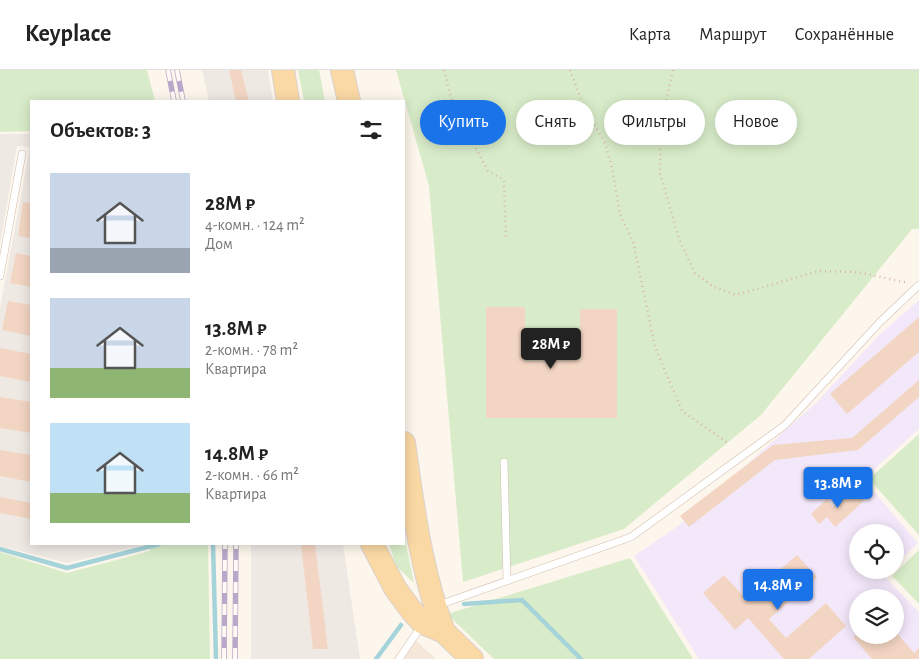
<!DOCTYPE html>
<html lang="ru">
<meta charset="utf-8">
<style>
:root{--surface:#fff;--page:#f6f6f6;--text:#222;--muted:#767676;--line:#e0e0e0;--accent:#1a73e8}
body{margin:0;font-family:"Alegreya Sans",sans-serif;background:var(--page);color:var(--text);height:100vh;display:flex;flex-direction:column;font-size:19px;white-space:nowrap}
*{box-sizing:border-box;margin:0}
p{font-size:16px;color:var(--muted)}
.icon{flex:none;width:28px;height:28px;fill:none;stroke:currentColor;stroke-width:2;stroke-linecap:round;stroke-linejoin:round}
.map{position:relative;flex:1;overflow:hidden}
.sheet{position:absolute;left:30px;top:30px;width:375px;height:445px;display:flex;flex-direction:column;background:var(--surface);border-radius:0px;box-shadow:0 2px 12px #0003}
.sheet>*{flex:none}
.guide{position:absolute;left:420px;top:30px;width:424px;height:45px;display:flex;gap:10px}
.controls{position:absolute;left:849px;top:454px;display:grid;gap:10px}
.controls a{display:grid;place-items:center;width:55px;height:55px;border-radius:50%;background:var(--surface);box-shadow:0 2px 12px #0003;font-size:25px}
.price{position:absolute;translate:-50% -42px;padding:0 11px;border-radius:5px;background:var(--accent);color:#fff;font-size:16px;line-height:32px;filter:drop-shadow(0 1px 2px #0008)}
.price::after{content:'';position:absolute;left:50%;top:30px;width:15px;height:11px;margin-left:-8px;background:inherit;clip-path:polygon(0 0,100% 0,50% 100%)}
.price.active{background:#222;color:#fff}
ul{padding:0;list-style:none}
li{display:flex;align-items:center;gap:15px;height:125px;padding:0 20px}
li span{display:grid;place-items:center;flex:none;width:140px;height:100px;border-radius:0px;color:#555}
li>.icon{margin-inline-start:auto}
span .icon{width:60px;height:60px;fill:#fffc;stroke-width:1}
li b{font-size:21px}
h2{display:flex;justify-content:space-between;align-items:center;height:60px;padding:0 20px;font-size:21px}
.pill{padding:0 18px;border-radius:22px;background:var(--surface);box-shadow:0 2px 12px #0003;font-size:18px;line-height:45px}
.pill.active{background:var(--accent);color:#fff}
header{display:flex;align-items:center;gap:30px;box-sizing:border-box;height:70px;padding:0 25px;background:var(--surface);border-bottom:1px solid var(--line)}
header strong{font-size:24px}
nav{display:flex;gap:28px;margin-inline-start:auto;font-size:18px}
.map>svg:first-child{display:block}
</style>
<header>
<strong>Keyplace</strong>
<nav><a>Карта</a><a>Маршрут</a><a>Сохранённые</a></nav>
</header>
<div class="map">
<svg width="919" height="589" viewBox="0 0 919 589">
<rect width="100%" height="100%" fill="#fdf6ec"/>
<path fill="#f5e8da" d="M413,568L436,589H393Z"/>
<path fill="#efe9e4" d="M202,0H268L273,31H209Z
M0,64H31V474H143V475L67,493L0,476V238L30,77L17,76L0,174Z
M251,474H343L360,589H251Z"/>
<path fill="#f3e8fa" fill-rule="evenodd" d="M919,230V359L863,409L918,473L895,495V462H858V500H890L884,506L919,542V589H699L634,486L678,456L817,332L879,265ZM858,528H895V565H858Z"/>
<path fill="#d8ecc9" d="M0,0H147L155,31H31V61L0,62Z
M298,0H319L325,31H304Z
M396,0H919V159H912L761,345L624,459L463,512L429,116Z
M919,364V465L869,409Z
M404,464L414,513L396,496L389,474H404Z
M149,474H208L210,589H0V482L67,503L150,481Z
M919,480V534L892,506Z
M630,488L693,589H494L447,544Z"/>
<g fill="none" stroke-linecap="round" stroke-linejoin="round">
<path stroke="#a5d3da" stroke-width="4.5" d="M213,474L216,589
M0,479L67,498L159,474
M464,534L522,530L581,589
M376,589L401,555"/>
</g>
<path fill="#f3d5c3" d="M229,0H241L249,31H236Z
M23,132L31,133V168L18,166Z
M16,183L31,186V217L10,213Z
M8,231L31,235V266L2,260Z
M486,237H525V291L580,290V239H617V348H486Z
M919,247V282L847,344L830,324Z
M0,278L31,284V312L0,306Z
M919,310V327L858,380L775,390L689,457L680,446L773,375L852,368Z
M0,327L31,332V363L0,358Z
M0,380L31,385V412L0,406Z
M853,419L864,431L835,457L827,447L819,454L811,444L827,429L833,437Z
M0,427L31,433V449L0,443Z
M865,456L871,462H858Z
M301,474H315L328,579H313Z
M797,485L817,507L769,549L786,568L826,533L846,556L809,589H784L748,548L735,560L703,523L724,505L746,529Z
M895,561L914,583L919,578V589H872L853,567L858,563V565H895Z"/>
<g fill="none" stroke-linecap="round" stroke-linejoin="round">
<g stroke="#d1beb0" stroke-width="8">
<path id="service" d="M0,206L22,84
M504,392L507,511
M439,535L631,467L785,355L880,252L919,215
M399,589L422,555"/>
</g>
<g stroke="#dad1cd" stroke-width="24">
<path id="primary" d="M283,0L288,31
M342,0L349,31
M404,373C413,437 421,501 444,562
M372,474L395,518L411,540L423,553L444,562L472,589"/>
</g>
<path stroke="#d9b8a5" stroke-width="2.5" stroke-dasharray="1 4" stroke-linecap="butt" d="M444,0L453,35L488,101L504,110L506,170
M570,0L584,37L605,73L612,98L620,145L633,171L655,277L682,341L728,373
M673,0L661,56L660,103L679,169L695,203L714,217L736,225L819,201L858,202L903,212H908"/>
<use href="#service" stroke="#fff" stroke-width="7"/>
<use href="#primary" stroke="#fbd9a5" stroke-width="22"/>
<g stroke="#b9a8c9" stroke-width="5.5">
<path id="rail" d="M168,0L174,31
M177,0L183,31
M224,589L225,474
M235,589L236,474"/>
</g>
<use href="#rail" stroke="#fffaf3" stroke-width="4" stroke-dasharray="11" stroke-linecap="butt"/>
</g>
</svg>
<div class="controls">
<a><svg class="icon" aria-label="locate" viewBox="0 0 24 24"><circle cx="12" cy="12" r="6"/><path d="M12 2v4M12 18v4M2 12h4M18 12h4"/></svg></a>
<a><svg class="icon" aria-label="layers" viewBox="0 0 24 24"><path d="M12 4l9 5-9 5-9-5zM3 14l9 5 9-5"/></svg></a>
</div>
<b class="price active" style="left:551px;top:300px">28M ₽</b>
<b class="price" style="left:838px;top:439px">13.8M ₽</b>
<b class="price" style="left:778px;top:541px">14.8M ₽</b>
<div class="guide">
<a class="pill active">Купить</a>
<a class="pill">Снять</a>
<a class="pill">Фильтры</a>
<a class="pill">Новое</a>
</div>
<section class="sheet">
<h2>Объектов: 3<svg class="icon" aria-label="filters" viewBox="0 0 24 24"><path d="M4 7h16M4 17h16"/><circle cx="9" cy="7" r="2"/><circle cx="15" cy="17" r="2"/></svg></h2>
<ul>
<li><span style="background:linear-gradient(#c9d6e8 75%,#9aa5b1 0)"><svg class="icon" aria-label="home" viewBox="0 0 24 24"><path d="M3 11l9-7 9 7M6 9v11h12V9"/></svg></span><div><b>28M ₽</b><p>4-комн. · 124 m²</p><p>Дом</p></div></li>
<li><span style="background:linear-gradient(#c9d6e8 70%,#8fb573 0)"><svg class="icon" aria-label="home" viewBox="0 0 24 24"><path d="M3 11l9-7 9 7M6 9v11h12V9"/></svg></span><div><b>13.8M ₽</b><p>2-комн. · 78 m²</p><p>Квартира</p></div></li>
<li><span style="background:linear-gradient(#bfe0f5 70%,#8fb573 0)"><svg class="icon" aria-label="home" viewBox="0 0 24 24"><path d="M3 11l9-7 9 7M6 9v11h12V9"/></svg></span><div><b>14.8M ₽</b><p>2-комн. · 66 m²</p><p>Квартира</p></div></li>
</ul>
</section>
</div>
